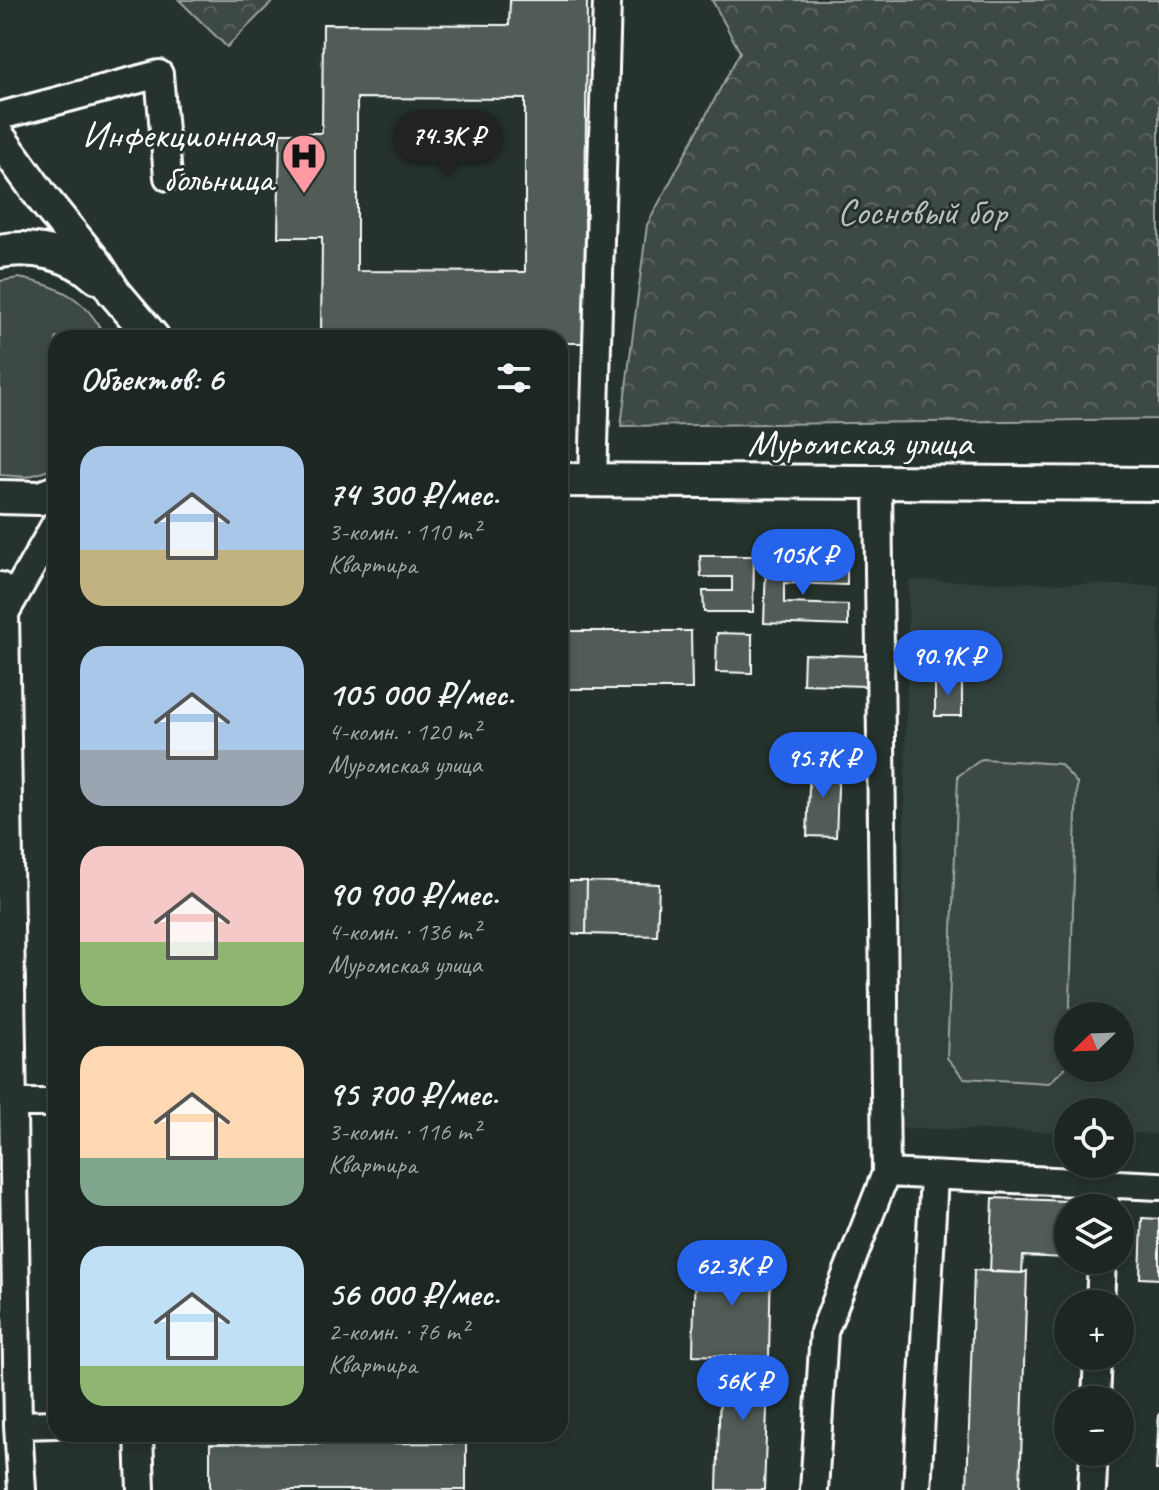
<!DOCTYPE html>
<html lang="ru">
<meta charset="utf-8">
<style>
:root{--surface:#1c2622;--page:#29322f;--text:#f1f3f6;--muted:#a0a5a5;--line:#3a4340;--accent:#2563eb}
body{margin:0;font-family:Caveat,sans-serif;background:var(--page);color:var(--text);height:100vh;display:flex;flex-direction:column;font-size:30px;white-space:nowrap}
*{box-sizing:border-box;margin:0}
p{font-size:26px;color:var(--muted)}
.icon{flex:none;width:44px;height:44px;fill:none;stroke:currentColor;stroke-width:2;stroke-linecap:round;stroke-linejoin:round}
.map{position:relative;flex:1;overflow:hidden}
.sheet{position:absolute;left:48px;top:330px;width:520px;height:1112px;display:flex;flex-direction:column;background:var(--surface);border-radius:24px;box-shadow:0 4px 12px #0003,0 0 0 2px var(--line)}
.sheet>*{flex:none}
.needle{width:52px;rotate:247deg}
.buttons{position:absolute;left:1054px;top:1002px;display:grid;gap:16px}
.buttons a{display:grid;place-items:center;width:80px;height:80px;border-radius:50%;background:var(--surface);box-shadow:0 4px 12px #0003,0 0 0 2px var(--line);font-size:40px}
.price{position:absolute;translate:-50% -68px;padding:0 18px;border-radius:28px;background:var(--accent);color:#fff;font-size:26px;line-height:52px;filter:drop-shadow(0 2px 4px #0008)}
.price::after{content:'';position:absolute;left:50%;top:48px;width:24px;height:18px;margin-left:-12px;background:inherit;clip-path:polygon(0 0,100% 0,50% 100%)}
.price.on{background:#222;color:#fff}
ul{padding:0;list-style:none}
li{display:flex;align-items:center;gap:24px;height:200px;padding:0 32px}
li span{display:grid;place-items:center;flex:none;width:224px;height:160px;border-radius:24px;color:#555}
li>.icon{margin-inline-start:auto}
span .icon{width:96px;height:96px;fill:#fffc;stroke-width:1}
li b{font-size:34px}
h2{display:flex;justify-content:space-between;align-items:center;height:96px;padding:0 32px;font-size:34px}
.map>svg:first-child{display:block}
</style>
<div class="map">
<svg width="1159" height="1490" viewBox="0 0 1159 1490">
<defs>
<pattern id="forest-crowns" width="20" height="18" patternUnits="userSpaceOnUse" patternTransform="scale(2)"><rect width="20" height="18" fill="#3e4944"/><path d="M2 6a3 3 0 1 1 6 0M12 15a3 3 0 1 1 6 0" fill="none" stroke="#5b6460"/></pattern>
</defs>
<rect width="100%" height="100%" fill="#26332d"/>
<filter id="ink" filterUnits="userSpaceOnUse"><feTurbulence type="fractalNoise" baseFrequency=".0125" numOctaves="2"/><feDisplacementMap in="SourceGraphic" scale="16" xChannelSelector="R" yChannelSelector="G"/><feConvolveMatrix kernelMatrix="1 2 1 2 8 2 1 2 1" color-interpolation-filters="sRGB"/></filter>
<g filter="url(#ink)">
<path fill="#333f3a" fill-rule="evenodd" d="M909,580L1159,586V1134L1120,1133V1112H1068V1132L898,1128ZM1068,1016H1120V1068H1068Z"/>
<path fill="#3e4944" stroke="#9ea4a2" stroke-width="2" d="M19,278C59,286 88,298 105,338H56V468L27,477L0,475V281Z
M982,759L1060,764L1077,783L1068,1065L1049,1083L964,1078L947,1058L958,776Z"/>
<path fill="url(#forest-crowns)" stroke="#9ea4a2" stroke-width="2" d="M179,0H274L227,47Z
M712,0H1159V419L621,426L647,225L740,52Z"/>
<path fill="#515c57" stroke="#fff" stroke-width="2" fill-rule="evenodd" d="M510,0H587L584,343H560V338H321L322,237H278L280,133H322L323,24L509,25ZM357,98L525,99V272L357,271Z
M700,556H754L753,612H704L703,591H732V577H701Z
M766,566L847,569V585L784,583V603L848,605V626L764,623Z
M560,631H691L692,689H560Z
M717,633L752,634V673L716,672Z
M804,654L866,656L865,686L803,684Z
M935,679H962V716H935Z
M810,763L839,764L836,837L807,836Z
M560,881H587L586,934H560Z
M587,881L659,884L657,936L586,934Z
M993,1198L1067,1201L1065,1258L1023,1256L1022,1273L990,1272Z
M1142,1218L1159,1219V1279L1140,1278Z
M695,1258L771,1260L769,1357L693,1355Z
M974,1270L1022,1273L1027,1271L1020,1490H967Z
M721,1356L769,1357L764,1490H717Z
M1159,1413V1470H1156Z
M466,1443V1490H210V1444Z"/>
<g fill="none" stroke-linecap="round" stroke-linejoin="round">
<g stroke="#fff" stroke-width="32">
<path id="minor" d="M0,116L159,74L168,177
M593,481L607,0
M878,483L886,1173L1159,1186
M0,586L5,613L18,1425L22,1490
M5,613L56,523
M12,1103H56
M1104,1208L1105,1183
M1100,1304L1102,1260
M1096,1400L1098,1356
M18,1425L56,1424
M139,1434L141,1490
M814,1490L824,1332L886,1173
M917,1490L934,1176
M1092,1490L1094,1452"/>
</g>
<g stroke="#fff" stroke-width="38">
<path id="major" d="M0,139L44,200L96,264L114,292L153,338
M0,251C33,245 72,254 97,277
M560,480L1159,484
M0,497L40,498L56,492"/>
</g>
<use href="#minor" stroke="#26332d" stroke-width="26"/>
<use href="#major" stroke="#26332d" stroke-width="32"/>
</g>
</g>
<defs>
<g id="hospital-pin" transform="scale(2.3)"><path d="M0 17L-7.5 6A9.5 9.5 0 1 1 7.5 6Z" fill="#ff9aa2" stroke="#26332d"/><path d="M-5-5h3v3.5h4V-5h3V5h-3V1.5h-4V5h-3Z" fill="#111"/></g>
</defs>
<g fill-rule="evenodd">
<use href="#hospital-pin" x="304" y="156"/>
</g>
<g text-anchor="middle" stroke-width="6" stroke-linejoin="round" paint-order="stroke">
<g font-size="38" fill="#fff" stroke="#26332d" text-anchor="end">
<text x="273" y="147">Инфекционная<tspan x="273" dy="44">больница</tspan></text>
</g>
<g font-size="38" fill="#bbbfbe" stroke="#26332d">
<text x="922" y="224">Сосновый бор</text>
</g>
<g font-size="38" fill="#fff" stroke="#26332d">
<text x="860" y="455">Муромская улица</text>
</g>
</g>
</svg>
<div class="buttons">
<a><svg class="needle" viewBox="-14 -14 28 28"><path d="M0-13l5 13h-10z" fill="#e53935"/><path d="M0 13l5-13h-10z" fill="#a0a5a5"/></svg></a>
<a><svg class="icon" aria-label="locate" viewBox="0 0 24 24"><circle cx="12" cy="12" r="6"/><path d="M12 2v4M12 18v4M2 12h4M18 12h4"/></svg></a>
<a><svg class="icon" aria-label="layers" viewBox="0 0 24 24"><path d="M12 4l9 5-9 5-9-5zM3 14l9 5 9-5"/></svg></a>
<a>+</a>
<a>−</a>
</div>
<b class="price on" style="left:448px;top:178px">74.3K ₽</b>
<b class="price" style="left:803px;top:597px">105K ₽</b>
<b class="price" style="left:948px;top:698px">90.9K ₽</b>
<b class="price" style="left:823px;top:800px">95.7K ₽</b>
<b class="price" style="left:732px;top:1308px">62.3K ₽</b>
<b class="price" style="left:743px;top:1423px">56K ₽</b>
<section class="sheet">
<h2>Объектов: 6<svg class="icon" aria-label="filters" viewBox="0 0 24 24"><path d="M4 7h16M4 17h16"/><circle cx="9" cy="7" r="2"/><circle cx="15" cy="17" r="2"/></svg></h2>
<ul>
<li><span style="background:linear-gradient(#a9c7e8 65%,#c2b280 0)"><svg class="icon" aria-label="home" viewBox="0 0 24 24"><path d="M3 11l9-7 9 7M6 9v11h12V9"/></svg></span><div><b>74 300 ₽/мес.</b><p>3-комн. · 110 m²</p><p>Квартира</p></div></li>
<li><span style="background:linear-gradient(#a9c7e8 65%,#9aa5b1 0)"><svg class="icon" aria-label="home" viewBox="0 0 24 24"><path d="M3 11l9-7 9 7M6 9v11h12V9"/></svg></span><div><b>105 000 ₽/мес.</b><p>4-комн. · 120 m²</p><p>Муромская улица</p></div></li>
<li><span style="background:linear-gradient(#f6c9c9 60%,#8fb573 0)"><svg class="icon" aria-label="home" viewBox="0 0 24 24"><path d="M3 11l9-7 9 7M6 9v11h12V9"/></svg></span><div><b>90 900 ₽/мес.</b><p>4-комн. · 136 m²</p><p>Муромская улица</p></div></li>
<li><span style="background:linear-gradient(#ffd9b3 70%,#7fa58c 0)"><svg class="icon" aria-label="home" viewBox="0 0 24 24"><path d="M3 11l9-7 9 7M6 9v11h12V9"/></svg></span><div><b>95 700 ₽/мес.</b><p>3-комн. · 116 m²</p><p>Квартира</p></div></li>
<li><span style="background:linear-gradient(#bfe0f5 75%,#8fb573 0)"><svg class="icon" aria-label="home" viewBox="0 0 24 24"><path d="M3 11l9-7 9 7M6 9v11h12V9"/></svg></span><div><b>56 000 ₽/мес.</b><p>2-комн. · 76 m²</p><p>Квартира</p></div></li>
</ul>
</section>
</div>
